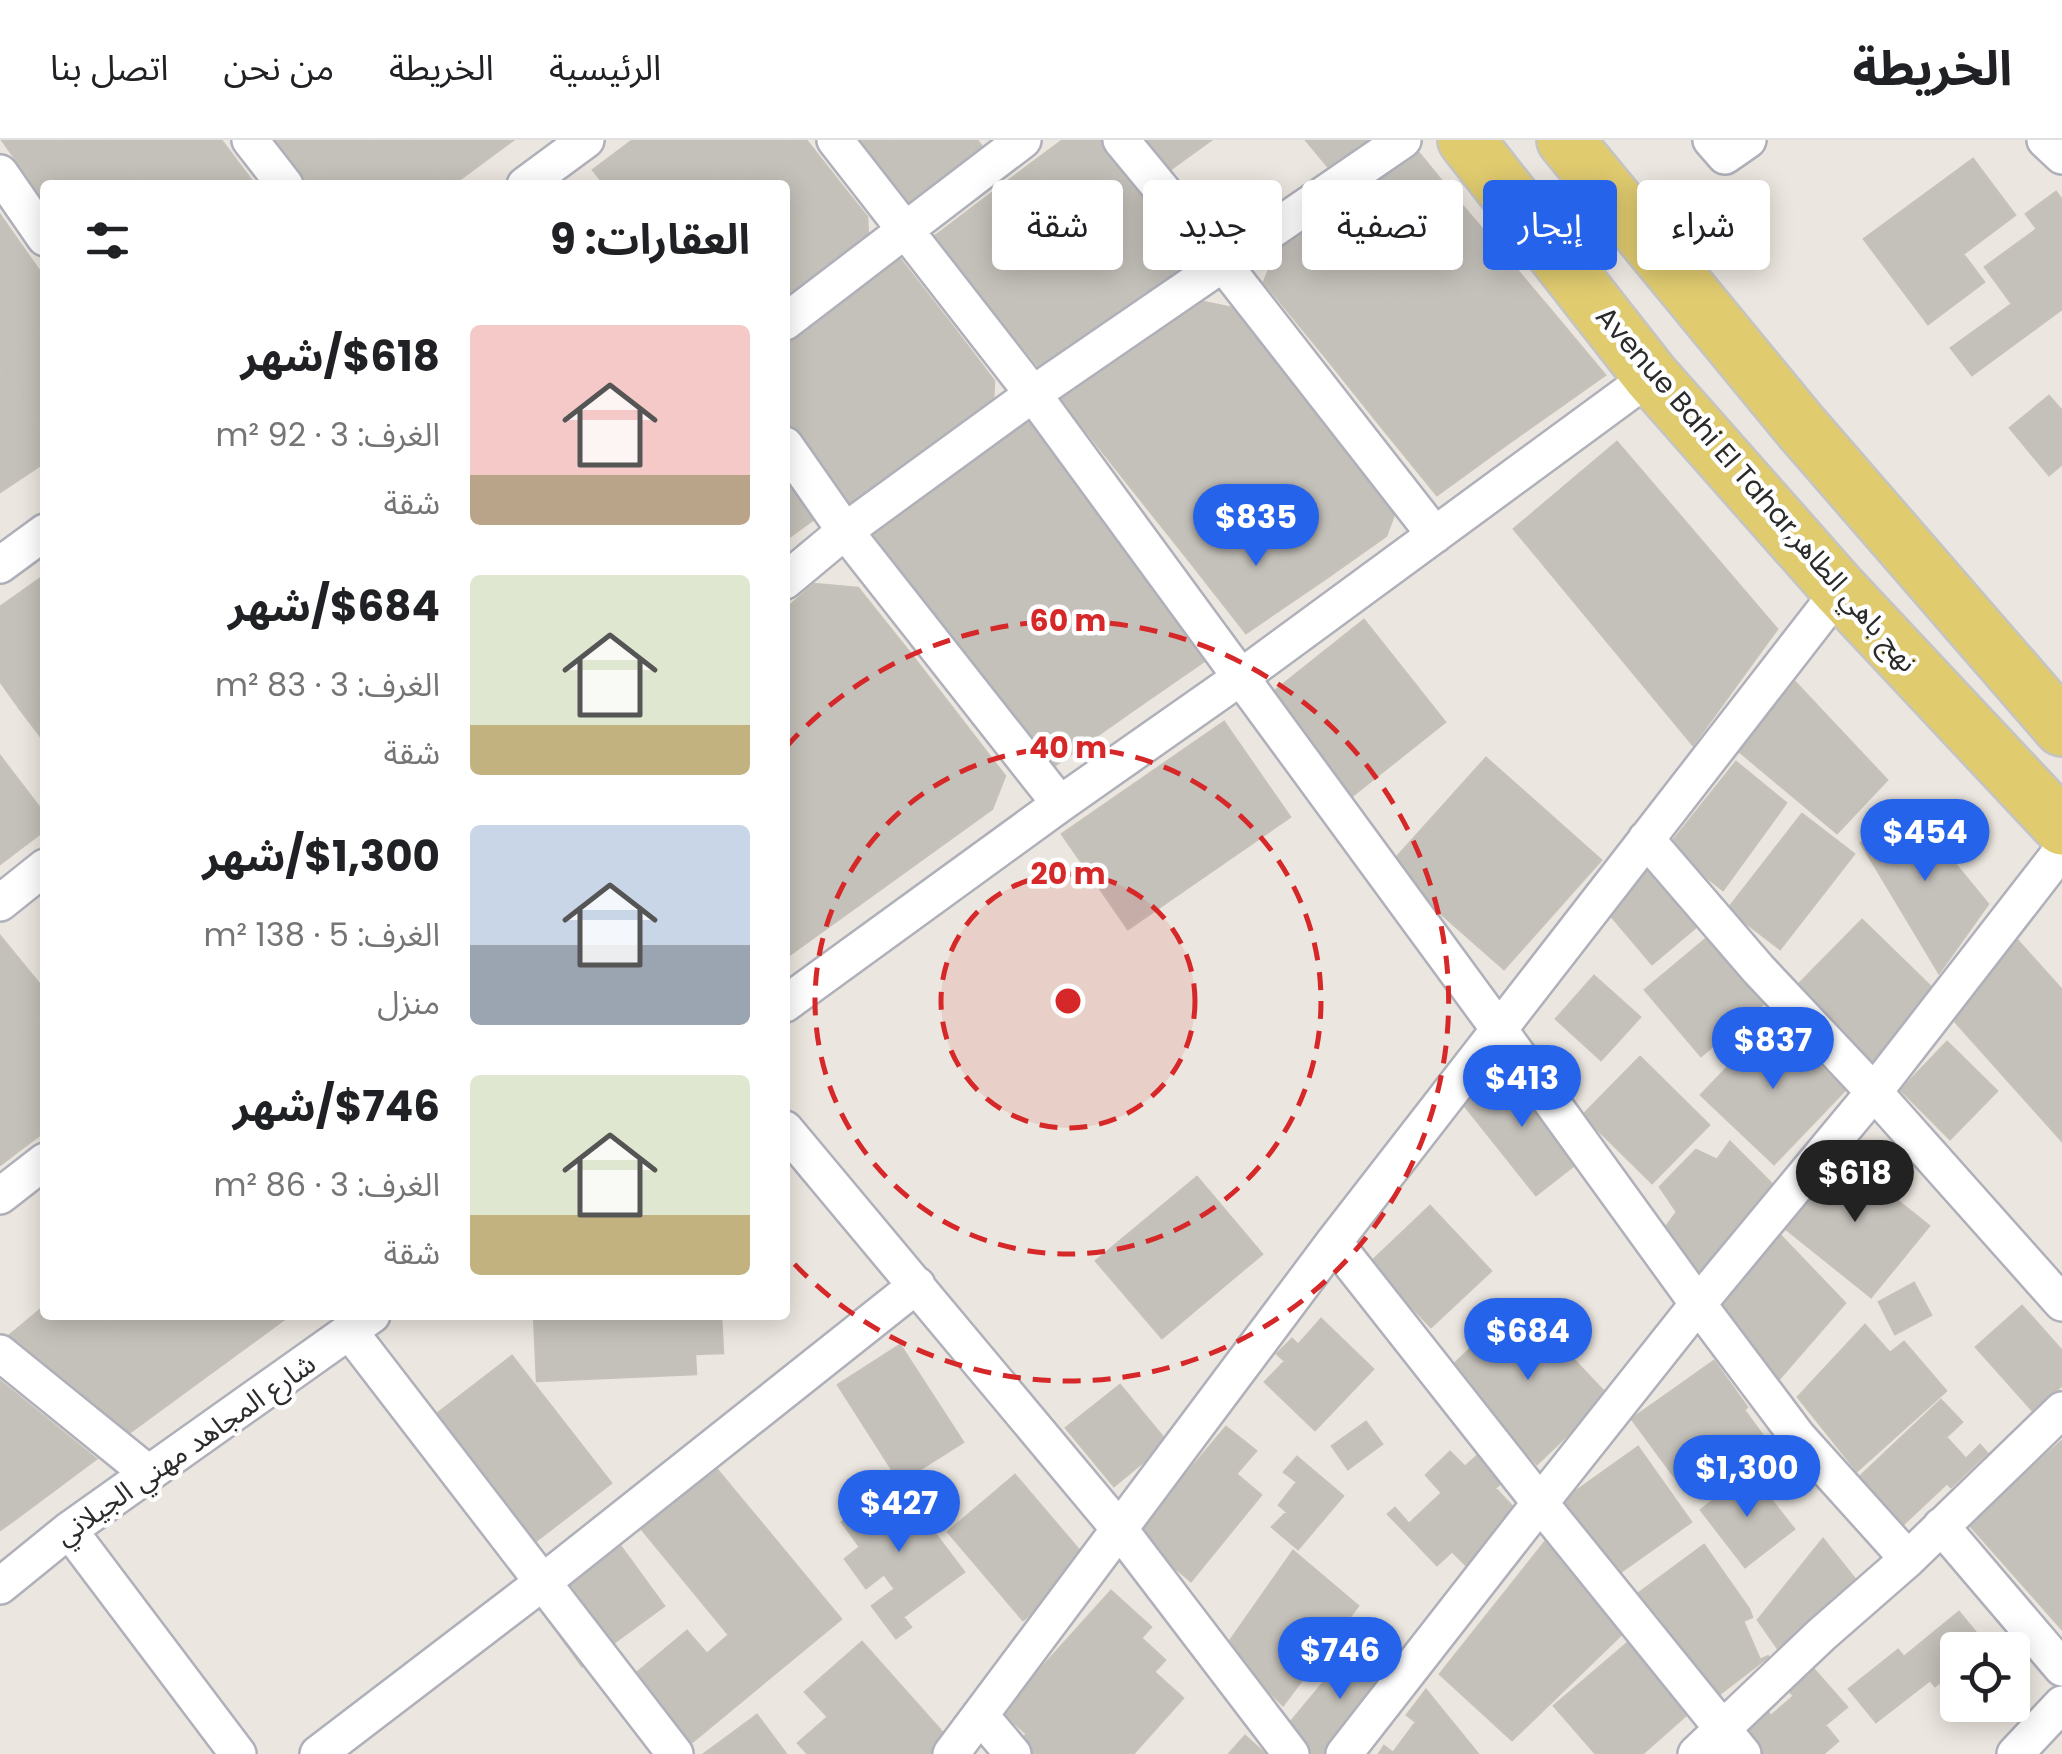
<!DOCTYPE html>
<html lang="ar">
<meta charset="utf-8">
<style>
:root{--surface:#fff;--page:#f6f6f6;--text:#202124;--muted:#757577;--line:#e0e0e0;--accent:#2563eb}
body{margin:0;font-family:Poppins,"Noto Sans Arabic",sans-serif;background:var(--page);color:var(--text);direction:rtl;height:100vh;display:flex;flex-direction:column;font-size:38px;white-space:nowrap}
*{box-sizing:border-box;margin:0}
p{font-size:32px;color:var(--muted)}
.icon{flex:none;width:55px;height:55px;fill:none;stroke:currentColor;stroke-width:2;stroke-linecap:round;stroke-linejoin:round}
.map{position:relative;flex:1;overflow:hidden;direction:ltr}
.panel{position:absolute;left:40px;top:40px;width:750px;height:1140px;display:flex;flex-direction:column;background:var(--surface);border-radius:10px;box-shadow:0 5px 25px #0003;direction:rtl}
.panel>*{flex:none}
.banner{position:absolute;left:820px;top:40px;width:950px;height:90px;direction:rtl;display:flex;gap:20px}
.buttons{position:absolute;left:1940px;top:1492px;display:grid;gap:20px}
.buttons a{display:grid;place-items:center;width:90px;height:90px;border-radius:10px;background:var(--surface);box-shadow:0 5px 25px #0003;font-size:50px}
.price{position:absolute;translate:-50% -85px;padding:0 22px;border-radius:35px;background:var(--accent);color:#fff;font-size:32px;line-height:65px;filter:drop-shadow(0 2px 5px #0008)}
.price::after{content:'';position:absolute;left:50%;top:60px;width:30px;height:22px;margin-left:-15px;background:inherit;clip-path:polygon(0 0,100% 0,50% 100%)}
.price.active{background:#222;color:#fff}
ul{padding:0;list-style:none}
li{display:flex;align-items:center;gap:30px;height:250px;padding:0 40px}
li span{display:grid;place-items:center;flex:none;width:280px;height:200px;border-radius:10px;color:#555}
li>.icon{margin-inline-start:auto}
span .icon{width:120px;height:120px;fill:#fffc;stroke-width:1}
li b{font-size:42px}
h2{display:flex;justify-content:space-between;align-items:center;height:120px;padding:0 40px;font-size:42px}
.chip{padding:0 35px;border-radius:10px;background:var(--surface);box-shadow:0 5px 25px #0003;font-size:35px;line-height:90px}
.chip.active{background:var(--accent);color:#fff}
header{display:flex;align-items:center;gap:60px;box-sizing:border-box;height:140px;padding:0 50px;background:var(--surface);border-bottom:2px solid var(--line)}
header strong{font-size:48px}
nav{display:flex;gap:55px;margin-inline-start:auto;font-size:35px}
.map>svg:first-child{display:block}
</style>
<header>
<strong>الخريطة</strong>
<nav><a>الرئيسية</a><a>الخريطة</a><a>من نحن</a><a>اتصل بنا</a></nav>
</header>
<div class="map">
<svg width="2062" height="1614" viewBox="0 0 2062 1614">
<rect width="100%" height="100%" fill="#ebe6df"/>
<path fill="#c4c0ba" stroke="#c6c2b9" stroke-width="2.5" d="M2,0H61L22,28Z
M61,0H111L143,44L45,45V61L22,28Z
M111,0H221L255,45H143Z
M273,0H377L305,41Z
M377,0H415L448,45H308L305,41Z
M415,0H513L452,45H448Z
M633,0H688L723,45H605L593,30Z
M688,0H793L731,45H723Z
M793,0H806L843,47L785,89V45H731Z
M860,0H894L872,16Z
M894,0H977L985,11L911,67L872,16Z
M1063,0H1102L1141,52L1087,91L1032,23Z
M1144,0H1211L1168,31Z
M1306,0H1371L1330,29Z
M1418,12L1454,56L1361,121L1324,77Z
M1973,19L2015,75L1963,114L1984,142L1928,184L1864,99Z
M1032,23L1087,91L1040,125L984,59Z
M843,47L867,77L868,97L803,146L785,123V89Z
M1141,52L1181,104L1180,132L1121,173L1064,107Z
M2056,52L2062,60V169L1972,235L1951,208L2012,164L1985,127L2037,89L2026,74Z
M1454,56L1490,98L1397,164L1361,121Z
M984,59L1040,125L987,163L934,97Z
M0,75L45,139V192L0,214Z
M1324,77L1397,164L1324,215L1264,142L1277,110Z
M1490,98L1549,168L1454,234L1397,164Z
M1064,107L1121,173L1041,229L987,163Z
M900,119L953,187L882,238L830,171Z
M785,123L803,146L785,158Z
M1203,162L1232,168L1290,241L1220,289L1148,199Z
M1397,164L1454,234L1380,285L1324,215Z
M1549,168L1605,235L1510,302L1454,234Z
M830,171L882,238L801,298L785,276V205Z
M953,187L994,241L993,263L924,312L873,245Z
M45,192V294L0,229V214Z
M1148,199L1220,289L1133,350L1061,259Z
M0,229L45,294V322L0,352Z
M1454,234L1510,302L1437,355L1380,285Z
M1290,241L1346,311L1188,419L1133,350Z
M873,245L924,312L852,365L801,298Z
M2049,256L2062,271V324L2049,335L2010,288Z
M1030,281L1099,370L1020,428L951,339Z
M1617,302L1777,489L1693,605L1514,389Z
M1346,311L1395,372L1386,396L1325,439L1267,365Z
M951,339L1020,428L942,484L872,397Z
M785,341L814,379L785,400Z
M1267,365L1325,439L1246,493L1188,419Z
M1099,370L1156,445L997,554L942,484Z
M41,438L45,444V550L20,569L0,541V467Z
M814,444L858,448L910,513L816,598L785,562V470Z
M1156,445L1210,517L1132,571L1082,496Z
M1364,480L1445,582L1352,656L1271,554Z
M1082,496L1132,571L1054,626L997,554Z
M910,513L1005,636L992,669L785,818V626Z
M1795,542L1887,640L1837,693L1734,607Z
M45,550V602L20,569Z
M785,562L816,598L785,626Z
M1224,582L1290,677L1128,789L1062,694Z
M0,616L45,675V690L0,724Z
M1486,618L1601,720L1504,829L1388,727Z
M1736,622L1786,663L1723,750L1668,707Z
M1905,663L1988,764L1939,833L1861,703Z
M1802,674L1854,714L1780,809L1728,769Z
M1652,720L1703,781L1652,824L1601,764Z
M1862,780L1935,851L1872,937L1793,850Z
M1713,793L1770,858L1701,916L1645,850Z
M0,796L45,851V874L0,909Z
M2018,801L2062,850V1001L1943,868Z
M1594,836L1640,877L1601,920L1556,879Z
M45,874V990L42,993L0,950V909Z
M1772,881L1845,950L1774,1024L1701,955Z
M1947,902L1997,951L1950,999L1901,950Z
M1640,917L1709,985L1652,1043L1583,975Z
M1507,925L1582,1019L1536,1055L1461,961Z
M0,950L42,993L0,1025Z
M1730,1002L1772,1044L1695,1139L1657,1099L1677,1072L1660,1047L1696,1010L1717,1020Z
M1838,1013L1929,1086L1871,1157L1780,1084Z
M1197,1037L1262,1114L1162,1198L1096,1121Z
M1430,1066L1491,1131L1431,1187L1370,1123Z
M1776,1091L1845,1163L1779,1239L1716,1169Z
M1914,1143L1931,1175L1895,1194L1879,1162Z
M1519,1162L1608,1256L1537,1324L1448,1230Z
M45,1166V1175H103L189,1249L129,1293L10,1195Z
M2022,1166L2062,1211V1245L2033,1271L1976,1207Z
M120,1175H290L189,1249L111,1182Z
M534,1175H721L723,1213L695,1214L696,1234L537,1241Z
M1321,1179L1373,1229L1315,1290L1265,1242L1285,1221L1277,1214L1292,1199L1298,1205Z
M1865,1185L1890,1213L1904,1202L1946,1251L1857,1331L1798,1257Z
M900,1205L963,1302L900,1342L838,1245Z
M512,1216L611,1343L528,1407L429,1280Z
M1714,1221L1747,1267L1744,1270L1763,1296L1685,1351L1632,1279Z
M0,1241L96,1319L17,1378L0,1364Z
M1120,1245L1167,1302L1114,1346L1066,1288Z
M1941,1260L1962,1282L1946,1297L1966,1319L1980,1305L1987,1313L1951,1347L1947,1343L1895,1392L1850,1346Z
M1366,1282L1382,1304L1348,1329L1332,1306Z
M1226,1287L1256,1311L1236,1334L1261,1355L1191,1441L1135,1395Z
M2062,1301V1489L1968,1383Z
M1638,1307L1691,1382L1605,1443L1558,1364Z
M1450,1312L1465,1327L1478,1315L1503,1341L1495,1348L1523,1378L1498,1395L1466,1425L1452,1411L1437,1425L1388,1374L1395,1368L1409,1384L1442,1353L1426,1335Z
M1297,1317L1343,1356L1298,1409L1272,1387L1287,1372L1279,1365L1297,1342L1284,1332Z
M714,1326L841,1479L681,1611L615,1551L687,1491L707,1514L729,1495L640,1387Z
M1749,1332L1794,1389L1745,1427L1701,1370Z
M1015,1335L1090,1423L1023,1480L948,1392Z
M896,1342L964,1432L903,1477L911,1487L896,1498L872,1466L895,1449L884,1434L866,1448L845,1419L860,1407L842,1382Z
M0,1364L17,1378L0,1390Z
M613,1396L664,1466L582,1526L550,1482L578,1461L559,1435Z
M1549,1397L1628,1488L1512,1600L1440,1534Z
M1823,1399L1866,1453L1783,1516L1758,1480Z
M1704,1405L1749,1469L1752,1477L1743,1481L1760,1520L1769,1516L1717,1556L1639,1453Z
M1293,1411L1358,1466L1283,1565L1225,1508Z
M1111,1451L1151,1487L1141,1498L1165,1520L1154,1532L1183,1558L1133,1614H1009L1027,1594L1002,1572Z
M1959,1472L1986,1505L1980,1510H1958V1528L1935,1546L1930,1540L1876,1582L1849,1549L1898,1510L1904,1517Z
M1631,1500L1692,1570L1642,1614H1596L1554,1566Z
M1358,1501L1387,1525L1374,1542L1385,1551L1333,1614H1305L1298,1608L1306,1599L1289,1584Z
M862,1502L950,1601L936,1614H808L798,1603L828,1577L805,1552Z
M1810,1525L1847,1567L1825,1585L1838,1601L1823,1614H1756L1735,1591L1763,1567L1771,1576L1794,1556L1786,1547Z
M1426,1550L1478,1614H1379L1384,1606L1393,1613L1416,1582L1407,1575Z
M757,1575L786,1614H704Z
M1245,1596L1265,1614H1229Z"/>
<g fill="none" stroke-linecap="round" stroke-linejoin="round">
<g stroke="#afb0ba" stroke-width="40">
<path id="minor" d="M250,0L285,45
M835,0L1033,254L1498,888L1698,1164L1798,1297L1908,1419
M1121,0L1224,125L1435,395
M1711,0L1725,16L1748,0
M2045,0L2062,16
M0,33L45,98
M525,45L586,0
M785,182L1023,0
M785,305L845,391L1060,664
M0,425L45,392
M785,441L845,391L1033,254L1403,0
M1646,699L1759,830L1874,952L2062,1163
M0,763L45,727
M785,864L1060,664L1241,537L1651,236
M785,989L1120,1390L1291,1614
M0,1056L45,1021
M1334,1102L1540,1363L1743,1614
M350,1192L675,1614
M0,1213L148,1333
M1941,1386L2062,1528
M69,1390L238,1614
M0,1446L69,1390L372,1175
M980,1575L1013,1614
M318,1614L543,1442L917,1145
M951,1614L1334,1102L1840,450
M1344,1614L1540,1363L1698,1164L1874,952L2062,710
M1696,1614L1821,1495L1908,1419L2062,1270
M2015,1614L2062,1564"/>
</g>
<g stroke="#c4c4c4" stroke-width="60">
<path id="primary" d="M1466,0L1651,236L1840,450L2062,687
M1565,0L1801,287L2062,588"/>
</g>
<use href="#minor" stroke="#fff" stroke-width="35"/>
<use href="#primary" stroke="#e0cb6f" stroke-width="55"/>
</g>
<circle cx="1068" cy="861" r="127" fill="#d62828" fill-opacity=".12"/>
<g fill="none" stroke="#d62828" stroke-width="5" stroke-dasharray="18 12">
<circle cx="1068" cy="861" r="127"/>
<circle cx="1068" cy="861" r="253"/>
<path d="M786 607A380 380 0 1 1 786 1115"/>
</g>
<g text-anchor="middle" stroke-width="9" stroke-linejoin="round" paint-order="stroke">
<g font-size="28" fill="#2b2b2b" stroke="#fff">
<text transform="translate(1757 349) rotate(49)" y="10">Avenue Bahi El Tahar,نهج باهي الطاهر</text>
<text transform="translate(185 1309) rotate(-35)" y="10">شارع المجاهد مهني الجيلاني</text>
</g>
</g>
<circle cx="1068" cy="861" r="15" fill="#d62828" stroke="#fff" stroke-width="5"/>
<g font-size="30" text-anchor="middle" font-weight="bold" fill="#d62828" stroke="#fff" stroke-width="9" stroke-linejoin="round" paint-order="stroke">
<text x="1068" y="491">60 m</text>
<text x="1068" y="618">40 m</text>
<text x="1068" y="744">20 m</text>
</g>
</svg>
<div class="buttons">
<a><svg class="icon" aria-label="locate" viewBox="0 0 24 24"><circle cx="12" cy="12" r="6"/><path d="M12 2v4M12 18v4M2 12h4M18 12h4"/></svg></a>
</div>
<b class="price" style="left:1256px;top:429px">$835</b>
<b class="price" style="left:1925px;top:744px">$454</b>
<b class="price" style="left:1773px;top:952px">$837</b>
<b class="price" style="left:1522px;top:990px">$413</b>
<b class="price active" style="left:1855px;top:1085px">$618</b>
<b class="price" style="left:1528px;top:1243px">$684</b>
<b class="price" style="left:1747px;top:1380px">$1,300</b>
<b class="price" style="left:899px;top:1415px">$427</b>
<b class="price" style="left:1340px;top:1562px">$746</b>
<div class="banner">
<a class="chip">شراء</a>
<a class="chip active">إيجار</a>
<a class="chip">تصفية</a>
<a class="chip">جديد</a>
<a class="chip">شقة</a>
</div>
<section class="panel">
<h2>العقارات: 9<svg class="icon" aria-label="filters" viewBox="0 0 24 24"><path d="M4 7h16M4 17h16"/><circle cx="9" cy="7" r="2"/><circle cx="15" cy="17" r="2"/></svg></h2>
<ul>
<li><span style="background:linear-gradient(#f6c9c9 75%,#b9a48a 0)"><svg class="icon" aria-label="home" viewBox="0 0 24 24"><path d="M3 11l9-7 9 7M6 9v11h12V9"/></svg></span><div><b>$618/شهر</b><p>الغرف: 3 · 92 m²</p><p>شقة</p></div></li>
<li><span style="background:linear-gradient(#dfe7d0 75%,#c2b280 0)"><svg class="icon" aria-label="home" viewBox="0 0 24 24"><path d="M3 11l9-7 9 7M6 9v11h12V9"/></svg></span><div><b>$684/شهر</b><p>الغرف: 3 · 83 m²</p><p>شقة</p></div></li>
<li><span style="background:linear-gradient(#c9d6e8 60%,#9aa5b1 0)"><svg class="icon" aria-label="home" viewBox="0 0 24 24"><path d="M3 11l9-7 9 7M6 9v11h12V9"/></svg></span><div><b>$1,300/شهر</b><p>الغرف: 5 · 138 m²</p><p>منزل</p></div></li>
<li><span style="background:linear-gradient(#dfe7d0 70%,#c2b280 0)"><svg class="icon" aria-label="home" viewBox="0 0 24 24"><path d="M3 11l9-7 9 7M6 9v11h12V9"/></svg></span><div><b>$746/شهر</b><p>الغرف: 3 · 86 m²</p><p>شقة</p></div></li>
</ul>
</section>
</div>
